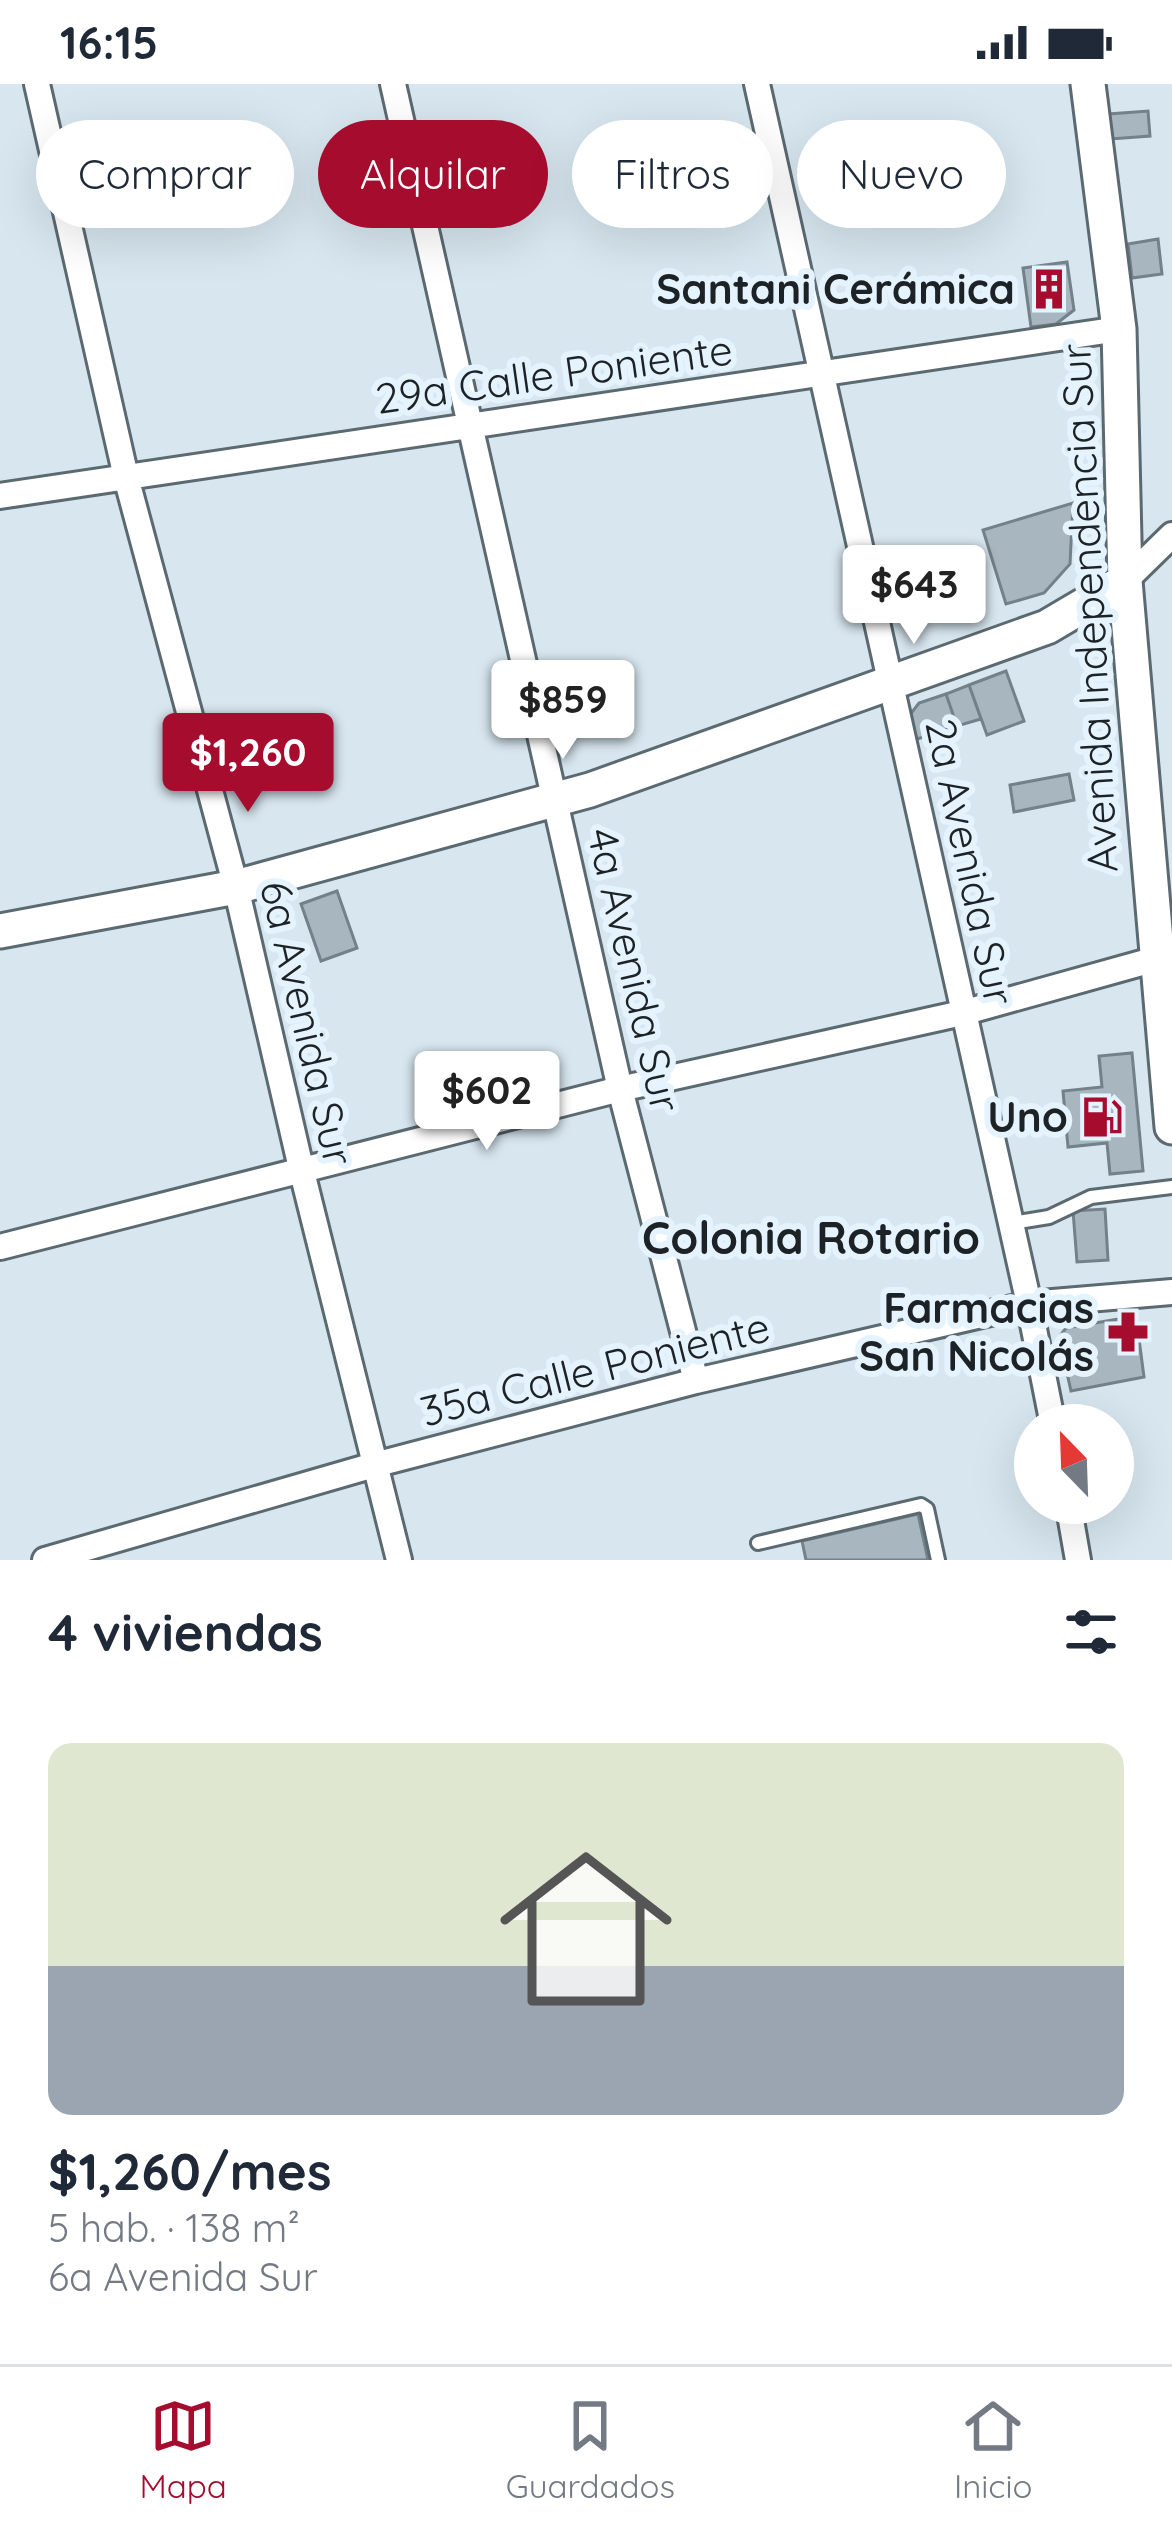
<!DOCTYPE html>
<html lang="es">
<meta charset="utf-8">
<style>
:root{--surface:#fff;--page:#f2f2f3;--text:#1f2937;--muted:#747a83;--line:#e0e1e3;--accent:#a60c2e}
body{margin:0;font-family:Quicksand,sans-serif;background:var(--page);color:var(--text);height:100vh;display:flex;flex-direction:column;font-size:45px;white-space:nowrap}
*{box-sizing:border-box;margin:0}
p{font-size:39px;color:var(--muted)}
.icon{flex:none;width:66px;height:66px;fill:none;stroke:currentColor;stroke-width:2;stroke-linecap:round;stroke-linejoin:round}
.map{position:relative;height:1476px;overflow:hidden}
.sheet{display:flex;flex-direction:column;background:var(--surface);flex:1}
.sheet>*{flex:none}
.top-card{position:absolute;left:36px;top:36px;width:1101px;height:108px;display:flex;gap:24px}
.needle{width:78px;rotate:337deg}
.fabs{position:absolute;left:1014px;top:1320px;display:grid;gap:24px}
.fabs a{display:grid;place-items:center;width:120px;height:120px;border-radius:50%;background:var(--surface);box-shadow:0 12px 48px #0002;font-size:60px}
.price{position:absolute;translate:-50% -102px;padding:0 27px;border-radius:12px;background:#fff;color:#222;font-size:39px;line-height:78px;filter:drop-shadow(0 3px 6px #0008)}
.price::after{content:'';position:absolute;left:50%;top:72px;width:36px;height:27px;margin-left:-18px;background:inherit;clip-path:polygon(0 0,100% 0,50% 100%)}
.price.current{background:var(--accent);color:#fff}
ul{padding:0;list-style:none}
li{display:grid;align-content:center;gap:24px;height:636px;padding:0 48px}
li span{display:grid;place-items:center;height:372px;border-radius:24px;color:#555}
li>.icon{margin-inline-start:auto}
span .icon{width:216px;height:216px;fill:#fffc;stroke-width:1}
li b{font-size:51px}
h2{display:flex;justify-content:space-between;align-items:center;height:144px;padding:0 48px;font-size:51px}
.pill{padding:0 42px;border-radius:54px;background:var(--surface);box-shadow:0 12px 48px #0002;font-size:42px;line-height:108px}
.pill.current{background:var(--accent);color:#fff}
.status{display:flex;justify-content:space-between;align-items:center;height:84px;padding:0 60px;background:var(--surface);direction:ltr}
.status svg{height:33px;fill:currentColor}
.tab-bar{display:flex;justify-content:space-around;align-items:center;height:168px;border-top:3px solid var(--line);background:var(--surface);font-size:33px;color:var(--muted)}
.tab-bar a{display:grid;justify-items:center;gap:6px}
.tab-bar .current{color:var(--accent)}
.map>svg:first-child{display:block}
</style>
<div class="status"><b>16:15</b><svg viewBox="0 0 49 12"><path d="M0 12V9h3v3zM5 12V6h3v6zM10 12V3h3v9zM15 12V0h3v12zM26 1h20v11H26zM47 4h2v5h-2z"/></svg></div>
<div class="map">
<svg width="1172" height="1476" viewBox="0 0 1172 1476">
<rect width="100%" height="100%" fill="#d7e6ef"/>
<path fill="#a8b6bf" stroke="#738189" stroke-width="3" d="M1148,27L1150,52L1111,55L1109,30Z
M1158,155L1162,190L1132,194L1128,160Z
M1067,178L1074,226L1056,240L1031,243L1023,184Z
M1073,419L1070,480L1044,509L1006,520L983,446Z
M1006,587L1024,637L987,651L969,601Z
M969,601L981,635L957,642L946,610Z
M946,610L957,642L917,655L909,632L919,619Z
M1069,690L1074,716L1014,728L1010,701Z
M337,807L357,864L321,877L301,820Z
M1132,969L1143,1087L1110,1090L1107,1059L1068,1063L1063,1007L1102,1003L1099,972Z
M1105,1125L1108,1176L1077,1178L1073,1127Z
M1136,1232L1144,1293L1071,1307L1059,1253L1066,1244Z
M918,1430L928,1476H806L802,1457Z"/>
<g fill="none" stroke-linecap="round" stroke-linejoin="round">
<g stroke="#5b6971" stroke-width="18">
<path id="lane" d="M1012,1139L1049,1133L1091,1113L1172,1103
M758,1459L921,1421L927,1425L938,1476"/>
</g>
<g stroke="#5b6971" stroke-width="30">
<path id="street" d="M37,0L126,393L236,803L301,1084L399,1476
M393,0L620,1005L696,1297
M757,0L1029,1220L1053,1341
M0,412L1119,245
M1125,497L1172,451
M0,1163L620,1005L962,929L1156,875L1172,874
M1068,1419L1078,1476
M45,1476L374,1381L696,1297L1029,1220L1172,1208"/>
</g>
<g stroke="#5b6971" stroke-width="39">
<path id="secondary" d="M1088,0L1119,245L1125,497L1172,1043
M0,847L236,803L590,706L1047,543L1125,497"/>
</g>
<use href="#lane" stroke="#fff" stroke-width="12"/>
<use href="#street" stroke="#fff" stroke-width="24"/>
<use href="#secondary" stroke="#fff" stroke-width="33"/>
</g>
<defs>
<g id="building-bare" transform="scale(3.24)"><path d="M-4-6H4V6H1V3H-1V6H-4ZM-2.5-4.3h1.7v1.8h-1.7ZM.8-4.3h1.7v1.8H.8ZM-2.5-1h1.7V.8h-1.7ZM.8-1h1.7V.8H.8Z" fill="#a60c2e" stroke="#e4f3fd" stroke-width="2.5" paint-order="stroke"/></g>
<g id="fuel-bare" transform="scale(3.24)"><path d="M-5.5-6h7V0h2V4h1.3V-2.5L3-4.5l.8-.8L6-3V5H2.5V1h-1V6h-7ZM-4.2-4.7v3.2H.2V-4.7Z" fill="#a60c2e" stroke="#e4f3fd" stroke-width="2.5" paint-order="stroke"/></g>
<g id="pharmacy-bare" transform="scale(3.24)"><path d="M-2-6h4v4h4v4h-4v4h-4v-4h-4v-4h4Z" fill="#a60c2e" stroke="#e4f3fd" stroke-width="2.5" paint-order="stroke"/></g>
</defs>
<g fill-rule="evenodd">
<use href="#building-bare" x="1049" y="205"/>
<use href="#fuel-bare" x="1102" y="1033"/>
<use href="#pharmacy-bare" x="1128" y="1248"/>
</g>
<g text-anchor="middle" stroke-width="12" stroke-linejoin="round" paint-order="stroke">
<g font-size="42" font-weight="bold" fill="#1d2226" stroke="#e4f3fd" text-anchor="end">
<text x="1015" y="220">Santani Cerámica</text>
<text x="1068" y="1048">Uno</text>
<text x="1094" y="1239">Farmacias<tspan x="1094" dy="48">San Nicolás</tspan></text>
</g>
<g font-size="42" fill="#1d2226" stroke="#e4f3fd">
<text transform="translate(554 290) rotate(-8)" y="15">29a Calle Poniente</text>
<text transform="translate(1089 524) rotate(-93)" y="15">Avenida Independencia Sur</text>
<text transform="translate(970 778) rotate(78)" y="15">2a Avenida Sur</text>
<text transform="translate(634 886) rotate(77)" y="15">4a Avenida Sur</text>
<text transform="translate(307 939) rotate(77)" y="15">6a Avenida Sur</text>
<text transform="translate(595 1285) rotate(-14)" y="15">35a Calle Poniente</text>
</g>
<g font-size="45" font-weight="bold" fill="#1d2226" stroke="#e4f3fd">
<text x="811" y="1170">Colonia Rotario</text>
</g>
</g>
</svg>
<div class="fabs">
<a><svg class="needle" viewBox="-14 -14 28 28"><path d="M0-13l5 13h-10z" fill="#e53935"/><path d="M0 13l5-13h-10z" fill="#747a83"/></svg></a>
</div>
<b class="price" style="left:914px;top:563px">$643</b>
<b class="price" style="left:563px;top:678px">$859</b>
<b class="price current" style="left:248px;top:731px">$1,260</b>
<b class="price" style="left:487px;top:1069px">$602</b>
<div class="top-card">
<a class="pill">Comprar</a>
<a class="pill current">Alquilar</a>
<a class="pill">Filtros</a>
<a class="pill">Nuevo</a>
</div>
</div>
<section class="sheet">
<h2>4 viviendas<svg class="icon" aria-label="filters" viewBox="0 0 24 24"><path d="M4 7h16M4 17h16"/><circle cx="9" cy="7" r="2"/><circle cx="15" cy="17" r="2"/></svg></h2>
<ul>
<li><span style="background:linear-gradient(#dfe7d0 60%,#9aa5b1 0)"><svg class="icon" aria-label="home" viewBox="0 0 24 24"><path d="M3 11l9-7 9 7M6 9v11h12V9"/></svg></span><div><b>$1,260/mes</b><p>5 hab. · 138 m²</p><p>6a Avenida Sur</p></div></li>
</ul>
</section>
<nav class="tab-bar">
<a class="current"><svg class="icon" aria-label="map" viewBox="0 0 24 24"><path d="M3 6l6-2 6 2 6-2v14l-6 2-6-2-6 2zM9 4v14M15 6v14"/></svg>Mapa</a>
<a><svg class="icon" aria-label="saved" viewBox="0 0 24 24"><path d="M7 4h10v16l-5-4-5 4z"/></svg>Guardados</a>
<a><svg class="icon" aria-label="home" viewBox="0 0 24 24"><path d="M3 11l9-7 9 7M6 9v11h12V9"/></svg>Inicio</a>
</nav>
